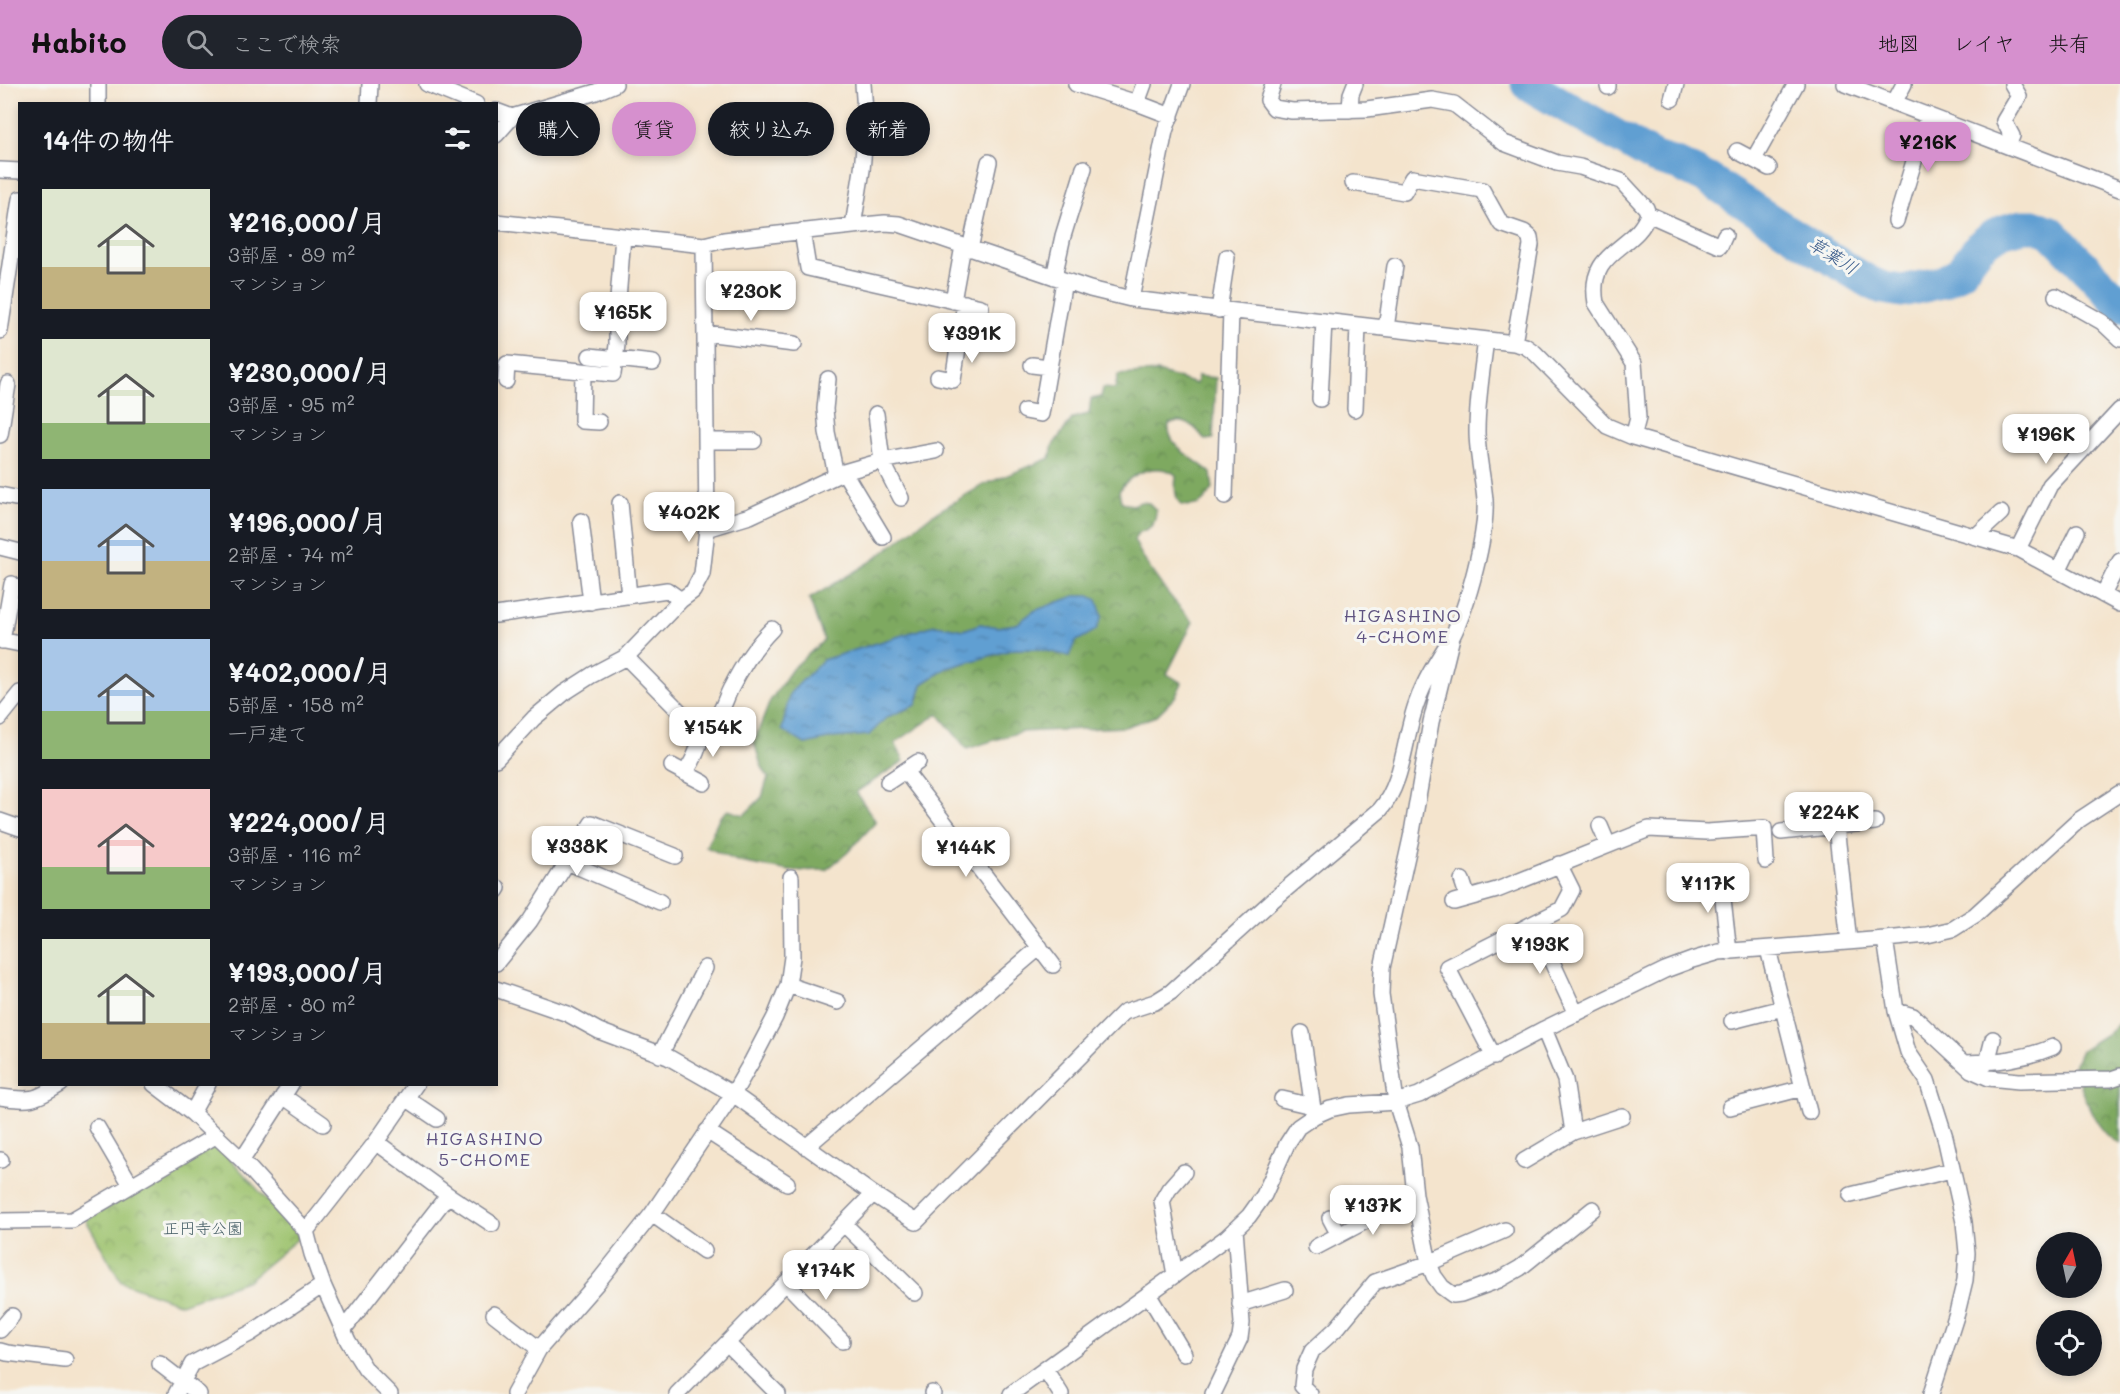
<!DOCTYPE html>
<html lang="ja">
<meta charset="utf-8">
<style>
:root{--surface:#171b24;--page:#20242c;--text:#f1f3f6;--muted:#9ea1a6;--accent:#d690ce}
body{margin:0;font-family:Mali,"Klee One",sans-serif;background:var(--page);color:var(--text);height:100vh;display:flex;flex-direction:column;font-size:22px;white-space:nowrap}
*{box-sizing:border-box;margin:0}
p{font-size:20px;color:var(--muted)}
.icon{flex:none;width:33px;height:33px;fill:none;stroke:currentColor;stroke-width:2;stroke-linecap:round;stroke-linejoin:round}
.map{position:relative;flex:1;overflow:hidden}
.side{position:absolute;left:18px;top:18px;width:480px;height:984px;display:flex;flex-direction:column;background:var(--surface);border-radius:0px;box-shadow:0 3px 9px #0003}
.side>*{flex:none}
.top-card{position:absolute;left:516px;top:18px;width:570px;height:54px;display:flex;gap:12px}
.needle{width:39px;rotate:9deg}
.tools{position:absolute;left:2036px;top:1148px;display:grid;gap:12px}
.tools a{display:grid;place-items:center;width:66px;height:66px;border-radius:50%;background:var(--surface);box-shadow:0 3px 9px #0003;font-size:30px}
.price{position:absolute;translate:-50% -51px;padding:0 14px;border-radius:12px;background:#fff;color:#222;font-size:20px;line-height:39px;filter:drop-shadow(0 2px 3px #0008)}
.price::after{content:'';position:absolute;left:50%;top:36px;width:18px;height:14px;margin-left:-9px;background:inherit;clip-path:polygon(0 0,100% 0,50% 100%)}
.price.current{background:var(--accent);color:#111}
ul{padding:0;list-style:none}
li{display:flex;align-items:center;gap:18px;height:150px;padding:0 24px}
li span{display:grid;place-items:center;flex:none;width:168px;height:120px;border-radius:0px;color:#555}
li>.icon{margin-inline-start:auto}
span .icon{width:72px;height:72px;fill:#fffc;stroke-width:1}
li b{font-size:26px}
h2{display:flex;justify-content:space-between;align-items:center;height:72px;padding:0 24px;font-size:26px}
.pill{padding:0 21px;border-radius:27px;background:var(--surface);box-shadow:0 3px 9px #0003;font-size:21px;line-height:54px}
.pill.current{background:var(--accent);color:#111}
header{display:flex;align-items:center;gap:36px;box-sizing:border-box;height:84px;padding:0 30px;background:var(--accent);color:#111}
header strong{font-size:28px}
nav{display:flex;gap:33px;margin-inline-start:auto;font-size:21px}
.search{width:420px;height:54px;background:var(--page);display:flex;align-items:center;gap:15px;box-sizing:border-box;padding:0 21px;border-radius:33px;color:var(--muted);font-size:22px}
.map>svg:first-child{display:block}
</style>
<header>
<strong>Habito</strong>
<div class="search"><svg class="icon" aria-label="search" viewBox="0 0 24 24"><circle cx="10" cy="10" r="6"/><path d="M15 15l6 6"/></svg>ここで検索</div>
<nav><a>地図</a><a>レイヤ</a><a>共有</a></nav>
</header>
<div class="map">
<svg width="2120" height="1310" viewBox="0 0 2120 1310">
<defs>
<pattern id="forest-crowns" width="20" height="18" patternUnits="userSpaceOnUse" patternTransform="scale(1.5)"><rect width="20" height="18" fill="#7ea961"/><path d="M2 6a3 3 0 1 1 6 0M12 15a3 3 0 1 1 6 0" fill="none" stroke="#668a53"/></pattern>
<pattern id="park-crowns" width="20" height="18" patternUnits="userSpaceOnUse" patternTransform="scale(1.5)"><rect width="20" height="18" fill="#9ec36e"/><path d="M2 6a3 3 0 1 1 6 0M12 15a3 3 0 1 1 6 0" fill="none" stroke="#809f5e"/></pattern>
<pattern id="water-ripples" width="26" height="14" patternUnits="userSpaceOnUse" patternTransform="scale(1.5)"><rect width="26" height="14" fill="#609fd2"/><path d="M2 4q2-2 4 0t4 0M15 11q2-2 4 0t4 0" fill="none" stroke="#4e82ae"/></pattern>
</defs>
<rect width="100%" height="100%" fill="#f6f6f2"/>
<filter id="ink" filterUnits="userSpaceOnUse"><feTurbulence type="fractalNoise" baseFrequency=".0167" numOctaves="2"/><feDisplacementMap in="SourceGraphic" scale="12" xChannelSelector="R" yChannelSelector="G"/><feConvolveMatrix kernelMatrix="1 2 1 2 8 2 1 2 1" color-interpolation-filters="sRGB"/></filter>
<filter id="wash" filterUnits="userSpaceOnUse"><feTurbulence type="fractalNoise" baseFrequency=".008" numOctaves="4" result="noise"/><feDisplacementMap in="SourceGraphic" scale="24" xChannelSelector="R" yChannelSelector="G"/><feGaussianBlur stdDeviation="1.35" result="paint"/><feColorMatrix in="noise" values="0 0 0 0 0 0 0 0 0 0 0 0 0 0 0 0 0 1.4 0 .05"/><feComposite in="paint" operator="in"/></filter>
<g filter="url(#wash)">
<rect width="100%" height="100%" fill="#f4e4cd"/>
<path fill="url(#forest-crowns)" stroke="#4c6c60" stroke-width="1.5" fill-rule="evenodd" d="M1158,288L1196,300L1198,292L1216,294L1213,355L1205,356C1196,343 1185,333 1169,340C1166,364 1197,375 1211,389L1213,405C1203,419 1199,424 1181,421C1174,413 1175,402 1176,391C1157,377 1130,389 1119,407L1121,417L1126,420L1133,421L1141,418L1149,419L1156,426C1156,441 1151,444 1138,449L1134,456C1149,488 1170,513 1193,538L1167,590L1182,599L1175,613L1156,632L1125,643L1020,648L967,665L938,630L895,659L904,677L856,708L876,738L847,769L826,786L790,787L739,778L706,763L719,734L728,726L744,731L762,713L768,693L761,681L754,658L770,617L792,585L824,556L809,515L872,477L930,432L983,401L1050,374L1053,361L1073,334L1089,330L1091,315L1101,313L1103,304L1115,305L1118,291ZM1034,527L1069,572L1039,565H1014L947,584L922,600L916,621L832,654L805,660L823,576L935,541L964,546L980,540L997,543L1017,540Z
M2120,938V1060C2093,1047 2084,1009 2074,982L2081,966L2111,947Z"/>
<path fill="url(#park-crowns)" stroke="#5c7966" stroke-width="1.5" d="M217,1060L300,1153L248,1196L181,1220L121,1198L86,1136Z"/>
<path fill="url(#water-ripples)" stroke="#3e6798" stroke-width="1.5" d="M1075,512H1089L1097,516L1102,532L1096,546L1075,558L1069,572L1039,565H1014L947,584L922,600L916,621L887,633L869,651L832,654L805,660L782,646L790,609L823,576L935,541L964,546L980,540L998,543L1017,540L1034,527Z"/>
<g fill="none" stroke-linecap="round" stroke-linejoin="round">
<path stroke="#609fd2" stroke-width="33" d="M1527,0L1655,74L1679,81L1708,95L1815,165L1869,198L1883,204L1902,207L1943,198L1960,188L1979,163L1991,153L2004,147L2022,142H2036L2051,148L2111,210L2120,222"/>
</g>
</g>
<g filter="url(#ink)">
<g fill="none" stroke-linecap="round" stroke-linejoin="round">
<g stroke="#888a96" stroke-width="18">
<path id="street" d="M427,0L476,20
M1076,0L1137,19L1171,32
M1273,0L1268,16L1274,24L1292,27L1367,25L1432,16L1454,20L1504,59L1557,79L1580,83L1621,97L1646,124L1648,130C1637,166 1586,165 1596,219L1634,279L1638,334L1633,353
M1845,0L2120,105
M1608,3V0
M1672,15L1676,0
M1137,19L1144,0
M1894,19L1904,0
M98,20V0
M369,20L370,0
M1350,26L1351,10L1355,0
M496,27L512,33
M496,51L512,33L596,8L615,0
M2008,62L2012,52L2004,37L2019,12L2012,0
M1737,67L1769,84
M1754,75L1796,0
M0,86L20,87
M1353,99L1404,108L1412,94L1482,106L1501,140L1524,148L1530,153L1531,161L1514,259
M1648,130L1720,162L1725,151
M1896,137L1928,31
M496,138L704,161L724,156L853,142L885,139L899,140L1090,205L1131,215L1514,259L1525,262L1535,269L1607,342L1633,353L2018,465L2120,520
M853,142L862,86L866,41L863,0
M802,147L808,184L981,223
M970,165L989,78
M1054,193L1063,152L1084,84
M2056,212L2102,238L2120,255
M1131,215L1165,47L1182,0
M953,217L963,162
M1219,226L1227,173
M1386,244L1395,182
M0,247L20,115
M705,249L794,260
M1486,256C1482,286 1477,317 1477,347C1477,370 1483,393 1485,416C1487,451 1468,521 1452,553L1431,638L1411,754L1382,884L1381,910L1396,1018L1410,1063L1415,1111L1429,1179L1434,1192L1442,1203L1453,1211L1461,1210L1499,1196L1520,1184L1593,1125
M590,272L653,279
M1032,281L1049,283
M583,288L582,337L599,338
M938,293L953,296L965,219
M828,295L825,325L827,348L836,391
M506,297L507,280L613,290L617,261V228L623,152
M1320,315L1324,237
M1355,325L1358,241
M1025,327L1041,330L1064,197
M876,330L882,377L901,414
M0,351L8,300
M707,357H754
M844,388L883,453
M0,411L15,414
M1225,412L1231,227
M620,419L629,512
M581,437L591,518
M707,445L750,432L844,388L882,377L936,367
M1975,453L2001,429
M0,463L20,468
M2018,465L2050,401L2120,326
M2058,487L2077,448
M2103,511L2120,477
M496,531L667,506L681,516
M0,556L20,560
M2,557L12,500
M626,573L694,642L701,645C706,643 713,639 716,634C723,626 726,613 731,604C742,582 755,562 772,545
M0,634L20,609
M496,675L534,634L564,609L592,591L626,573L681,516L693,507L702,490L707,445L704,161
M672,682L704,699
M905,687L1053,881
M685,689C695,674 700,663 701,645
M888,698L918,678
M0,737L20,744
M1600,742L1608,761
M1836,742L1849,858
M1781,748L1875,738
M567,778L660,818
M1720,789L1729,868
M1462,796L1468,814
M496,807L498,804
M1454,818L1497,806L1649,745L1707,748L1764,744L1766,777
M1534,839L1576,930
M1885,855L1896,927L1908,968L1927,996L1945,1053L1964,1138L1967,1169L1965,1196L1957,1229L1931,1310
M1768,865L1809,1028
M496,879L530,837L592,739L675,772
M788,901L838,918
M496,905L568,930L599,947L668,973L733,1010L873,1110L916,1138L1124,928L1155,918L1171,908L1274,815L1380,726C1404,699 1404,652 1417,618C1425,595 1439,574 1452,553
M1896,927L1913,932L1971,986L1989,994L2019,997L2111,995L2120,992
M1732,937L1783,924
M1544,945L1565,996L1573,1048
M1302,949L1314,1032
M660,971L705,884
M1494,973L1447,883L1562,825L1572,806L1559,780
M1965,979C1996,978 2024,975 2053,963
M1987,979L1993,955
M154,1000L192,1029
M208,1000L192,1029L242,1076L306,1147L312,1170L323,1201L348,1257L366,1286L390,1310
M283,1012L323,1040
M0,1013C31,1017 34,1017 61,1000
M406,1014L437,1035
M1282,1015L1312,1022
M1730,1023L1803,1004
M97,1043L131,1101
M707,1047L787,1099
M376,1058L448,1111L492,1140
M806,1063L1040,863
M0,1076H1
M242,1076L291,1000
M1524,1077L1573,1048L1622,1032
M1851,1111L1951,1086
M652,1130L704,1167
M1330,1134L1339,1151
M0,1137L72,1136L217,1051
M844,1140L915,1209
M306,1147L376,1058L416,1000
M1316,1163L1415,1111
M1175,1191L1162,1117L1169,1105L1184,1088
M786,1199L842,1257
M1148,1210L1184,1270
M1240,1220L1285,1206
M494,1230L539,1265
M0,1246L12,1232
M343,1246L448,1111
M727,1259L778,1310
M0,1267L7,1269L65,1276
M160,1280L199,1310
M1045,1285L1061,1310
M932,1309L933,1310
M176,1310L192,1280L251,1249L323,1201
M514,1310L539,1265L597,1199L652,1130L733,1010L752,977L775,933L788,901L792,873L791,793
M677,1310L873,1110
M1011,1310L1227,1153L1249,1132L1264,1111L1287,1060L1298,1043L1314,1032L1330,1025L1349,1021L1396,1018L1419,1011L1544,945L1665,886L1692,876L1719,868L1885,855L1927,851L1953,845L1975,831L2079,736L2120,709
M1213,1310L1240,1254L1242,1239L1235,1145
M1310,1310L1302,1302L1304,1285L1312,1267L1337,1244L1375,1198L1429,1179L1505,1146"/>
</g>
<use href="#street" stroke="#fff" stroke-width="15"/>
</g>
</g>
<g text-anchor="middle" stroke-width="6" stroke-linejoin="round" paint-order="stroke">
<g font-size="16" fill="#425b63" stroke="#f6f6f2">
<text x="203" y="1150">正円寺公園</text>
</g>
<g font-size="18" font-style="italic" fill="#335687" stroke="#f6f6f2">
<text transform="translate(1833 172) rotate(32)" y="6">草葉川</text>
</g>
<g font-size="18" letter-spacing="1.5" fill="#5f5381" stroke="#f6f6f2">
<text x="1403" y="538">HIGASHINO<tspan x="1403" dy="21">4-CHOME</tspan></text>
<text x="485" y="1061">HIGASHINO<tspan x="485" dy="21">5-CHOME</tspan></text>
</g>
</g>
</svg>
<div class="tools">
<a><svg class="needle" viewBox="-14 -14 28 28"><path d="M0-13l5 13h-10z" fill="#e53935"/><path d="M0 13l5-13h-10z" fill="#9ea1a6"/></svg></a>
<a><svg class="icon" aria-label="locate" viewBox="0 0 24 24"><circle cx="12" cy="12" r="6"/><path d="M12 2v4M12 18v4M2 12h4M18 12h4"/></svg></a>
</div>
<b class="price current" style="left:1928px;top:89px">¥216K</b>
<b class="price" style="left:751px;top:238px">¥230K</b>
<b class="price" style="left:623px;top:259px">¥165K</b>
<b class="price" style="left:972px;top:280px">¥391K</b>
<b class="price" style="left:2046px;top:381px">¥196K</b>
<b class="price" style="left:689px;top:459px">¥402K</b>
<b class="price" style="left:713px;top:674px">¥154K</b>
<b class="price" style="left:1829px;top:759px">¥224K</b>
<b class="price" style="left:577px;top:793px">¥338K</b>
<b class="price" style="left:966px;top:794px">¥144K</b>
<b class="price" style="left:1708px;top:830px">¥117K</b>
<b class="price" style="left:1540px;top:891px">¥193K</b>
<b class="price" style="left:1373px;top:1152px">¥137K</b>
<b class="price" style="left:826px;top:1217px">¥174K</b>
<div class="top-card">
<a class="pill">購入</a>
<a class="pill current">賃貸</a>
<a class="pill">絞り込み</a>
<a class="pill">新着</a>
</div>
<section class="side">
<h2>14件の物件<svg class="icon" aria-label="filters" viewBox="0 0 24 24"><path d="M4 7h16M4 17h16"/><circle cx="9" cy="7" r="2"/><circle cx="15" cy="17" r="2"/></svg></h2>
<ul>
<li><span style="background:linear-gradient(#dfe7d0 65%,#c2b280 0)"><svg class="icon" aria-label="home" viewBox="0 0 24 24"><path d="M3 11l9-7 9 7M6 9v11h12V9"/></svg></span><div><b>¥216,000/月</b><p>3部屋 · 89 m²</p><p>マンション</p></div></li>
<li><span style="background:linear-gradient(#dfe7d0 70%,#8fb573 0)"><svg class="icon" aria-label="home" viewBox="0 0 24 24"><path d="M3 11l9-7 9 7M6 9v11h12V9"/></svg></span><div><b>¥230,000/月</b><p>3部屋 · 95 m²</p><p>マンション</p></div></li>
<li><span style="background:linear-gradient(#a9c7e8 60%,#c2b280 0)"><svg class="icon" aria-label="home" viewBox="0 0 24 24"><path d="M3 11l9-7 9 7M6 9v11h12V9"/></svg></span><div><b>¥196,000/月</b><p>2部屋 · 74 m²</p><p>マンション</p></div></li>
<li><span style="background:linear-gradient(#a9c7e8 60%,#8fb573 0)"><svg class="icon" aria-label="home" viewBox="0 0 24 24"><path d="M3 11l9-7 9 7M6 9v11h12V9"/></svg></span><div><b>¥402,000/月</b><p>5部屋 · 158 m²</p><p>一戸建て</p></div></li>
<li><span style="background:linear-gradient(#f6c9c9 65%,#8fb573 0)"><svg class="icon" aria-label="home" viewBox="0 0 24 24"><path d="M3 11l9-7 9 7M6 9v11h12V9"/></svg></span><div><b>¥224,000/月</b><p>3部屋 · 116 m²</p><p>マンション</p></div></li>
<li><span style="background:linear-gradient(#dfe7d0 70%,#c2b280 0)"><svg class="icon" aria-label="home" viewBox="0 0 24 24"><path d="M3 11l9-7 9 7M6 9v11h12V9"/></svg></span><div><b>¥193,000/月</b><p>2部屋 · 80 m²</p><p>マンション</p></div></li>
</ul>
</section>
</div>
